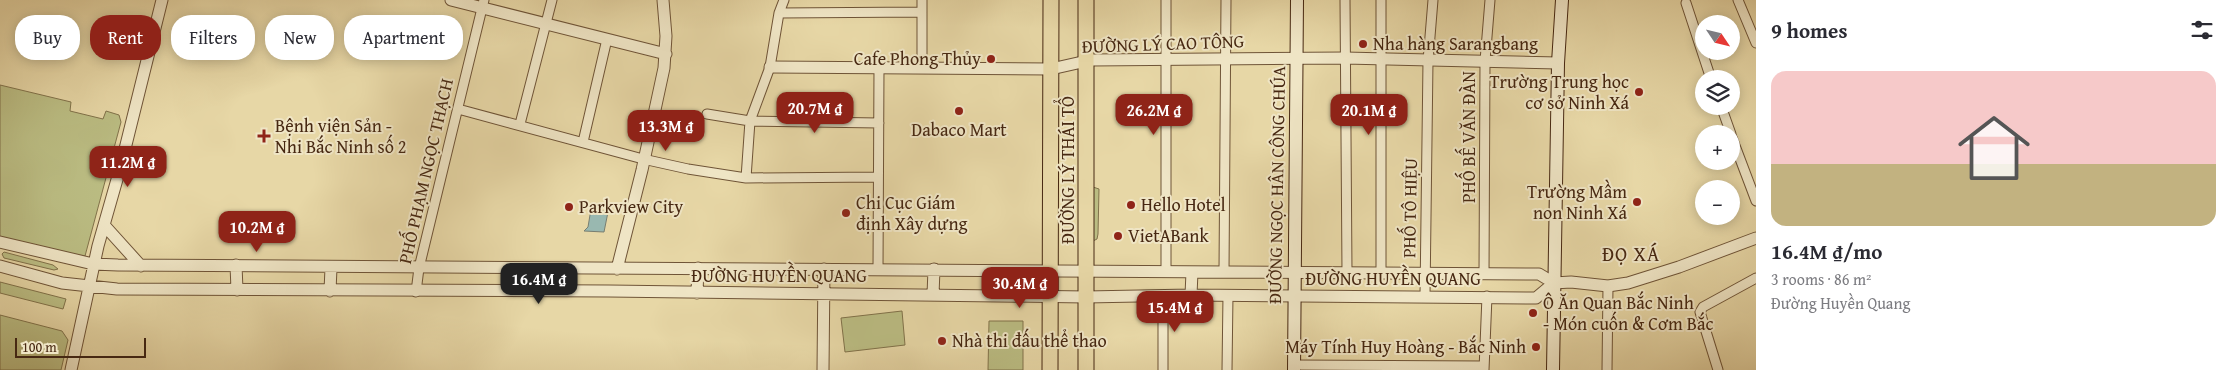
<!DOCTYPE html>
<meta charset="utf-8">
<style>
:root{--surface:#fff;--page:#f2f2f3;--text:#2b2b33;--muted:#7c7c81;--accent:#8f2418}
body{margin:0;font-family:"Gentium Book Plus",serif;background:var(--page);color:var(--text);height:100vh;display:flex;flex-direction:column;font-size:19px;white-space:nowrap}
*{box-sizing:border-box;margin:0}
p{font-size:16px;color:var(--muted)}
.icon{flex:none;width:28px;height:28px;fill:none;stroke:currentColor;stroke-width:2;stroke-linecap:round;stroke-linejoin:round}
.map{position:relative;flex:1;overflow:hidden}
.drawer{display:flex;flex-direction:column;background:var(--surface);width:475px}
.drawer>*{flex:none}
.guide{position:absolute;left:15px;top:15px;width:475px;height:45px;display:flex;gap:10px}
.needle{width:32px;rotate:125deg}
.buttons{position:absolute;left:1695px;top:15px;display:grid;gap:10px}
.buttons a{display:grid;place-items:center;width:45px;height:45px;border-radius:50%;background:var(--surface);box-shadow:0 2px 12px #0003;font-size:25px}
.scale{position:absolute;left:15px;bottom:12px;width:131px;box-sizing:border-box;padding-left:5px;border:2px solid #472812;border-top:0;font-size:14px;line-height:18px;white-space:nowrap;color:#472812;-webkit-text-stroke:4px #efe5c5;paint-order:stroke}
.price{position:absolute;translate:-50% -42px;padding:0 11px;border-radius:10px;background:var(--accent);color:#fff;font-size:16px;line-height:32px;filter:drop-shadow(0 1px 2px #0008)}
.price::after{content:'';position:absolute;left:50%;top:30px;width:15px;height:11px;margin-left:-8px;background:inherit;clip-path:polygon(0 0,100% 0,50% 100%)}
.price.active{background:#222;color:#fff}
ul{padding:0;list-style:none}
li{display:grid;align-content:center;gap:10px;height:265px;padding:0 15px}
li span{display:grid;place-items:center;height:155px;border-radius:15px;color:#555}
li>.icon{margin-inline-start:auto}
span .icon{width:90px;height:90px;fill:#fffc;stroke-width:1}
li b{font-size:21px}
h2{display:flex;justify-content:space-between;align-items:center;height:60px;padding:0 15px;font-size:21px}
.chip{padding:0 18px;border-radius:20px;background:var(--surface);box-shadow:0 2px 12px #0003;font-size:18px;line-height:45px}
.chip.active{background:var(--accent);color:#fff}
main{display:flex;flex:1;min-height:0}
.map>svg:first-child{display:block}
</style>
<main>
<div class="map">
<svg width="1756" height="370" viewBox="0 0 1756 370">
<rect width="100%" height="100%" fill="#e7d7a6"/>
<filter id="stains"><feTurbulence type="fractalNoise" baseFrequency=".004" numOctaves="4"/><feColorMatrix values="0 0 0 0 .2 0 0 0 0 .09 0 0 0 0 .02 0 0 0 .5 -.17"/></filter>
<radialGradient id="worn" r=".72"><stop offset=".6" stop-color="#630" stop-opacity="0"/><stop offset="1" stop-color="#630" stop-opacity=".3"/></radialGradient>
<path fill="#bbbd83" stroke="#81724a" d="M0,85L71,102L70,111L103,119L106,111L119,115L121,122L85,256L78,257L0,238Z
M1093,187L1099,189L1098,234L1097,239L1093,241Z
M4,252L53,265L58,269L54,270L4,258L2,254Z
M0,282L66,299L63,309L0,293Z
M902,311L905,345L845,352L841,318Z
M0,315L62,331L68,340L61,370H0Z
M989,321H1023V370H988Z"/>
<path fill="#99b8b0" stroke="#787e71" d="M591,209L608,212L604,232L584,231L588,227Z"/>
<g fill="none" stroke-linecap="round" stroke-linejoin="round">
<g stroke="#6f5437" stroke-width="11">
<path id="minor" d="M922,0V68
M1345,0L1347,272
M1738,0L1756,43
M1686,3L1711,79
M779,13L922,12
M1721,106L1731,134
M458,109L643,159L688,169L746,178L878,177
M707,114L750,121L879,123
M520,124L552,0
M1731,135L1756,201
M583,142L607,39
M746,178L750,121L770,67L779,13L784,0
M878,269L879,68
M1166,272V0
M1224,272L1226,0
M1381,272V0
M1484,274L1485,61L1490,0
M416,292L419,268L484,0
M1425,296L1428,61L1433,0
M1294,365L1484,366
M1163,370V296
M1227,370L1228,295
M1484,370L1487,296
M1607,370L1608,286
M1718,370L1700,312L1703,307L1756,278"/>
</g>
<g stroke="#6f5437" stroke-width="13">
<path id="tertiary" d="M451,0L666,54
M770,67L1051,69L1091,60L1345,58L1558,63
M104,225L141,266
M0,242L93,264L118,265L1539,274L1554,283L1571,282L1608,286L1628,283L1679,267L1756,238
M236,265L237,290
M0,266L62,283L117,289L609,291L1086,297L1191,295L1536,298L1554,283
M617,269L642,170L664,68L666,36L663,0
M330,291L331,268
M697,293L698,268
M933,295L934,269
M1191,295L1192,272
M71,370L98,246L120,169L162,0
M823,370L824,269"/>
</g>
<g stroke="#472812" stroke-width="14">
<path id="secondary" d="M1294,370L1297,0
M1553,370L1558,63L1562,0"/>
</g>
<g stroke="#472812" stroke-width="17">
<path id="primary" d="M1050,370L1051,0
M1086,370V0"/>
</g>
<use href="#minor" stroke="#efe5c5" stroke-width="9"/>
<use href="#tertiary" stroke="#efe5c5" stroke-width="11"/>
<use href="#secondary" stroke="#efe5c5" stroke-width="12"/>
<use href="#primary" stroke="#e7d7a6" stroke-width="15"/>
</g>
<g fill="#8f2418" stroke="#efe5c5" stroke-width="2">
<circle cx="1363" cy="44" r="5"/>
<circle cx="991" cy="59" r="5"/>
<circle cx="1639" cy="92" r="5"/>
<circle cx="959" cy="111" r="5"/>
<path d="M261.5 128.5h5v5h5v5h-5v5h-5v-5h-5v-5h5z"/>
<circle cx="1637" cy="202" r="5"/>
<circle cx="1131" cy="205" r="5"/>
<circle cx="569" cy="207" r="5"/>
<circle cx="846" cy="213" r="5"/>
<circle cx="1118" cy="236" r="5"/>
<circle cx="1533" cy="313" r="5"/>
<circle cx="942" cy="341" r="5"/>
<circle cx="1536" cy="347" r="5"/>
</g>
<g text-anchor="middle" stroke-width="4" stroke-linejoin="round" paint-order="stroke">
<g font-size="18" fill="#472812" stroke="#efe5c5">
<text transform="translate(1163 44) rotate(-2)" y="6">ĐƯỜNG LÝ CAO TÔNG</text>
<text transform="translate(1469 137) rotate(-90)" y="6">PHỐ BẾ VĂN ĐÀN</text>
<text transform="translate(1068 170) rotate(-90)" y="6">ĐƯỜNG LÝ THÁI TỔ</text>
<text transform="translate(426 171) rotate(-77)" y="6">PHỐ PHẠM NGỌC THẠCH</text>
<text transform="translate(1277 185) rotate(-89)" y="6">ĐƯỜNG NGỌC HÂN CÔNG CHÚA</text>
<text transform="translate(1410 208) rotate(-89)" y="6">PHỐ TÔ HIỆU</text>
<text x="779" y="282">ĐƯỜNG HUYỀN QUANG</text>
<text x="1393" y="285">ĐƯỜNG HUYỀN QUANG</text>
</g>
<g font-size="18" fill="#472812" stroke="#efe5c5" text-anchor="start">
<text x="1373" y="50">Nha hàng Sarangbang</text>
<text x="981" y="65" text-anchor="end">Cafe Phong Thủy</text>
<text x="1629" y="88" text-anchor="end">Trường Trung học<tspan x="1629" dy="21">cơ sở Ninh Xá</tspan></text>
<text x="275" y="132">Bệnh viện Sản -<tspan x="275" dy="21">Nhi Bắc Ninh số 2</tspan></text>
<text x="959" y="136" text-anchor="middle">Dabaco Mart</text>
<text x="1627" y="198" text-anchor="end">Trường Mầm<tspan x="1627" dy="21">non Ninh Xá</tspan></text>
<text x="856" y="209">Chi Cục Giám<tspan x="856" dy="21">định Xây dựng</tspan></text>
<text x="1141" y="211">Hello Hotel</text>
<text x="579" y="213">Parkview City</text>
<text x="1128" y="242">VietABank</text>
<text x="1543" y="309">Ô Ăn Quan Bắc Ninh<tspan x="1543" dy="21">- Món cuốn &amp; Cơm Bắc</tspan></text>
<text x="952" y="347">Nhà thi đấu thể thao</text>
<text x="1526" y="353" text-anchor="end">Máy Tính Huy Hoàng - Bắc Ninh</text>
</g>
<g font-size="20" letter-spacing="1" fill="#472812" stroke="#efe5c5">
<text x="1631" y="261">ĐỌ XÁ</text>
</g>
</g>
<rect width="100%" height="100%" filter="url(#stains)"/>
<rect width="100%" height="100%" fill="url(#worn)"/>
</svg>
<div class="buttons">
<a><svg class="needle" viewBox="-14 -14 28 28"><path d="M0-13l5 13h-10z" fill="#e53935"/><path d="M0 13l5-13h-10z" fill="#7c7c81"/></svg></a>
<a><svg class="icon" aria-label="layers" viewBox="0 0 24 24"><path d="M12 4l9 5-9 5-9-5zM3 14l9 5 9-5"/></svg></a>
<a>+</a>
<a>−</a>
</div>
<div class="scale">100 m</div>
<b class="price" style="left:815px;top:134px">20.7M ₫</b>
<b class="price" style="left:1154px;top:136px">26.2M ₫</b>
<b class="price" style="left:1369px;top:136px">20.1M ₫</b>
<b class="price" style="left:666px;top:152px">13.3M ₫</b>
<b class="price" style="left:128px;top:188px">11.2M ₫</b>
<b class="price" style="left:257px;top:253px">10.2M ₫</b>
<b class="price active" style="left:539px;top:305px">16.4M ₫</b>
<b class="price" style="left:1020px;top:309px">30.4M ₫</b>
<b class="price" style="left:1175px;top:333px">15.4M ₫</b>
<div class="guide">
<a class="chip">Buy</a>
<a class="chip active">Rent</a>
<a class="chip">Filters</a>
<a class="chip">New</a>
<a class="chip">Apartment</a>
</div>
</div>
<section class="drawer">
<h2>9 homes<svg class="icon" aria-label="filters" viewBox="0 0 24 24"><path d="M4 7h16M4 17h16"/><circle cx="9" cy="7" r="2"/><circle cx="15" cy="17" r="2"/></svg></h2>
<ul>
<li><span style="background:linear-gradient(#f6c9c9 60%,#c2b280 0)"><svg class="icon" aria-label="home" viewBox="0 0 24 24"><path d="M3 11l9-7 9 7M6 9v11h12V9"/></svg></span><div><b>16.4M ₫/mo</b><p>3 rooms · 86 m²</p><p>Đường Huyền Quang</p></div></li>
</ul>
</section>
</main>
